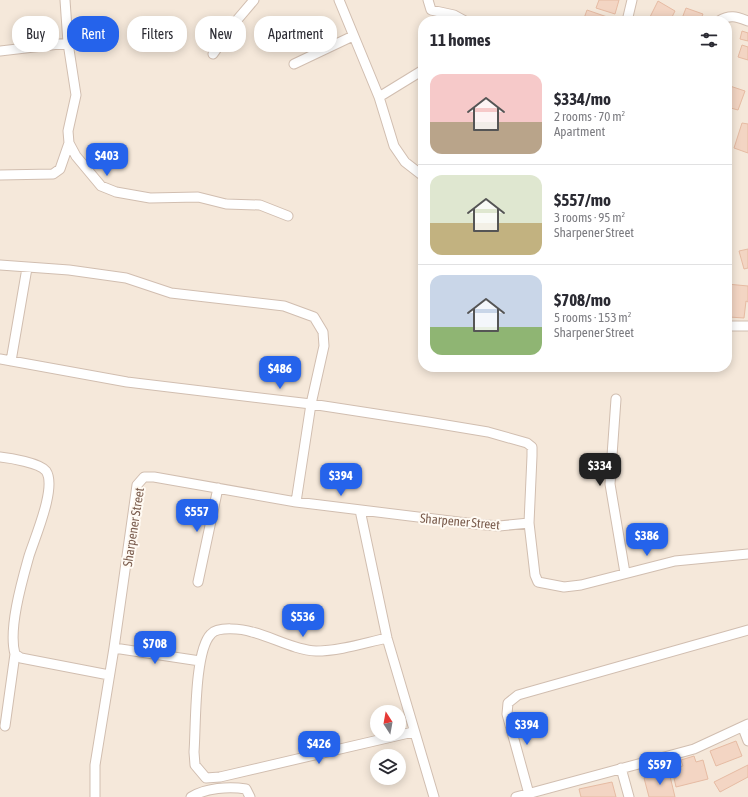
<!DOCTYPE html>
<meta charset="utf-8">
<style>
:root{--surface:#fff;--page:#f7f7f7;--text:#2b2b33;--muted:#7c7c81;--line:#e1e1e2;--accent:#2563eb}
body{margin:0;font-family:"Asap Condensed",sans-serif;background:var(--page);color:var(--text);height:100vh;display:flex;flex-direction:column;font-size:15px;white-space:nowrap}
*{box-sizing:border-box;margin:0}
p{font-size:13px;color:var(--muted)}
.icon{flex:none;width:22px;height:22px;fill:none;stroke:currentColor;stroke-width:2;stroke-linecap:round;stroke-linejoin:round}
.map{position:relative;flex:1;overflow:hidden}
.panel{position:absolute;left:418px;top:16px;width:314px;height:356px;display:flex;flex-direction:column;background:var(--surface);border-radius:16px;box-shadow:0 2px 10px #0003}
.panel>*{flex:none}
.hud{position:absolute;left:12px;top:16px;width:346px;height:36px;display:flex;gap:8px}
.needle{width:26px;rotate:349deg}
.tools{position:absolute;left:370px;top:705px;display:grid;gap:8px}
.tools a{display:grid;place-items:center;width:36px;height:36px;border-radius:50%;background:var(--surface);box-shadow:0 2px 10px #0003;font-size:20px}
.price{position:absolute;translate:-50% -34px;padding:0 9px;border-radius:8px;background:var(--accent);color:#fff;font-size:13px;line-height:26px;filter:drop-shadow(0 1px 2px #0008)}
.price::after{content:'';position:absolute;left:50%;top:24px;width:12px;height:9px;margin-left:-6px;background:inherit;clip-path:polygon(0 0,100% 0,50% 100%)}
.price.selected{background:#222;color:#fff}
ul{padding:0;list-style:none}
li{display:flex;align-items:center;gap:12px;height:100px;padding:0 12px}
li+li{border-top:1px solid var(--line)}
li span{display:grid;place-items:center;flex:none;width:112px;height:80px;border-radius:12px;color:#555}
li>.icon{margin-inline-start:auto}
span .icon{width:48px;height:48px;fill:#fffc;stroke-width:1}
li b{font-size:17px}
h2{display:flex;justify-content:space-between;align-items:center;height:48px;padding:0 12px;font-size:17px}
.tag{padding:0 14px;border-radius:16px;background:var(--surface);box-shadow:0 2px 10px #0003;font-size:14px;line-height:36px}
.tag.selected{background:var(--accent);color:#fff}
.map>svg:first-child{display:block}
</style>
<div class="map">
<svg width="748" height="797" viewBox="0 0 748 797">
<rect width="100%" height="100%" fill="#fdf6ec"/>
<path fill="#f5e8da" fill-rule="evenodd" d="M0,0H748V797H0ZM423,21H727V367H423ZM377,712H399V734H377ZM377,756H399V778H377Z"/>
<path fill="#f3d5c3" stroke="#e6bba3" d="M599,0H619L615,14L596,8Z
M658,1L675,11L670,21H648Z
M686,8L703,14L700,21H681Z
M587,10L613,19L612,21H583Z
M742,31L748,33V41L740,39Z
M742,45L748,47V60L738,57Z
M727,85L745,91L738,110L727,107Z
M742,123L748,124V153L734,148Z
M748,249V268L744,269L739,251Z
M727,284L748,286V302L746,301L744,318L729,317L730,303L727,302Z
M736,741L742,756L716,766L710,751Z
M694,756L696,762L703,760L708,779L676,787L674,778H676L674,768L683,766L681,760Z
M672,759L675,768L668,770L665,761Z
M661,763L664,771L644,776L642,767Z
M748,765V777L720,792L714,782Z
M669,772L675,797H649L644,778Z
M612,782L616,797H581L579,789Z"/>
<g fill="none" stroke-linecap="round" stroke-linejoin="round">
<g stroke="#d1beb0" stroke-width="11">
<path id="minor" d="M65,0L68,43L76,95L68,131L69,143L76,156L101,186L116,192L150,198L198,197L226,204L260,205L288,216
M339,0L379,97L394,146L405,162L423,176
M428,0L431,10L454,15L465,21
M627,21L632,0
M719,21C730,14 737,17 748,21
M0,51L68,43
M213,54L237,20L254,0
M294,64L353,36
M379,97L423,70
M0,175L53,174L60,169L69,143
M0,265L69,270L126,278L171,293L284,306L314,317L323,332L324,346L311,404L296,502
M727,326H748
M0,359L127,382L311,404L428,422L488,432L527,443L532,447V456L529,523L535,575L538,582L564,587L581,585L675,561L748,554
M11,361L27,268
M616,399L610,484L625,573
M0,457C10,458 40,463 46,471C57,487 35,537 29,556C22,581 8,629 15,654L21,658L109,675
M360,510L387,638L434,797
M198,582L218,488
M387,638C364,643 340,651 316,651C294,650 273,637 252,632C243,629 218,626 211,634C194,651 196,727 194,752L195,765L206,778L220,777L413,732
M114,648L200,661
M5,726L15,654
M743,728L748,741
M621,768L629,797
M529,794L507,714L508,703L518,695L748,630
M95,797V765L114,648L137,485L144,477H154L296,502L475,524L499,526L529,523
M191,797C206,788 229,786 246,789L250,797
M516,797L694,749L748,724"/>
</g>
<use href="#minor" stroke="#fff" stroke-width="9"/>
</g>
<g text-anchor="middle" stroke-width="4" stroke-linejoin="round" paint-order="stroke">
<g font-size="13" fill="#7a5c4d" stroke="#fffaf3">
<text transform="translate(460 521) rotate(5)" y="5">Sharpener Street</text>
<text transform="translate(133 527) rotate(-81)" y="5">Sharpener Street</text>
</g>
</g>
</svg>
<div class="tools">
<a><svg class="needle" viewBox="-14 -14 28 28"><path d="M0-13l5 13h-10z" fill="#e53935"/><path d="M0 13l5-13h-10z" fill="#7c7c81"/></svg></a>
<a><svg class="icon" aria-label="layers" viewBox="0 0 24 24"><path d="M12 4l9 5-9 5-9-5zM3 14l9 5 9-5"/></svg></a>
</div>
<b class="price" style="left:107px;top:177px">$403</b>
<b class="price" style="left:280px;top:390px">$486</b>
<b class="price selected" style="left:600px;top:487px">$334</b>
<b class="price" style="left:341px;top:497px">$394</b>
<b class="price" style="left:197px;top:533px">$557</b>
<b class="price" style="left:647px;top:557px">$386</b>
<b class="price" style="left:303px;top:638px">$536</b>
<b class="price" style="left:155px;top:665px">$708</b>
<b class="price" style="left:527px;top:746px">$394</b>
<b class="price" style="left:319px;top:765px">$426</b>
<b class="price" style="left:660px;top:786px">$597</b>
<div class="hud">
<a class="tag">Buy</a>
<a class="tag selected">Rent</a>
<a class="tag">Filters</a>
<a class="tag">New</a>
<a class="tag">Apartment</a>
</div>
<section class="panel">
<h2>11 homes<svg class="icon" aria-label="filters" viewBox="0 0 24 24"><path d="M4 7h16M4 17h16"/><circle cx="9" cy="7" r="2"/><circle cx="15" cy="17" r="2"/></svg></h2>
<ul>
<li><span style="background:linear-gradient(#f6c9c9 60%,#b9a48a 0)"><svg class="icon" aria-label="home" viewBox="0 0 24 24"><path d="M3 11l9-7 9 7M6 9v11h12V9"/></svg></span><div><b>$334/mo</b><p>2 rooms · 70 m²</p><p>Apartment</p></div></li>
<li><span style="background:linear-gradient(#dfe7d0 60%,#c2b280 0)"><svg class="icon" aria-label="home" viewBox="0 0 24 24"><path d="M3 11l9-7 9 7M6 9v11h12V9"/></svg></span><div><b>$557/mo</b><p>3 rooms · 95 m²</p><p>Sharpener Street</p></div></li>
<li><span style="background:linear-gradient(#c9d6e8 65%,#8fb573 0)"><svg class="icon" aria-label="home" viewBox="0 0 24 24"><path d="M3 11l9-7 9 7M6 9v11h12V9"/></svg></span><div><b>$708/mo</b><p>5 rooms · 153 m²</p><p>Sharpener Street</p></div></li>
</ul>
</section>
</div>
